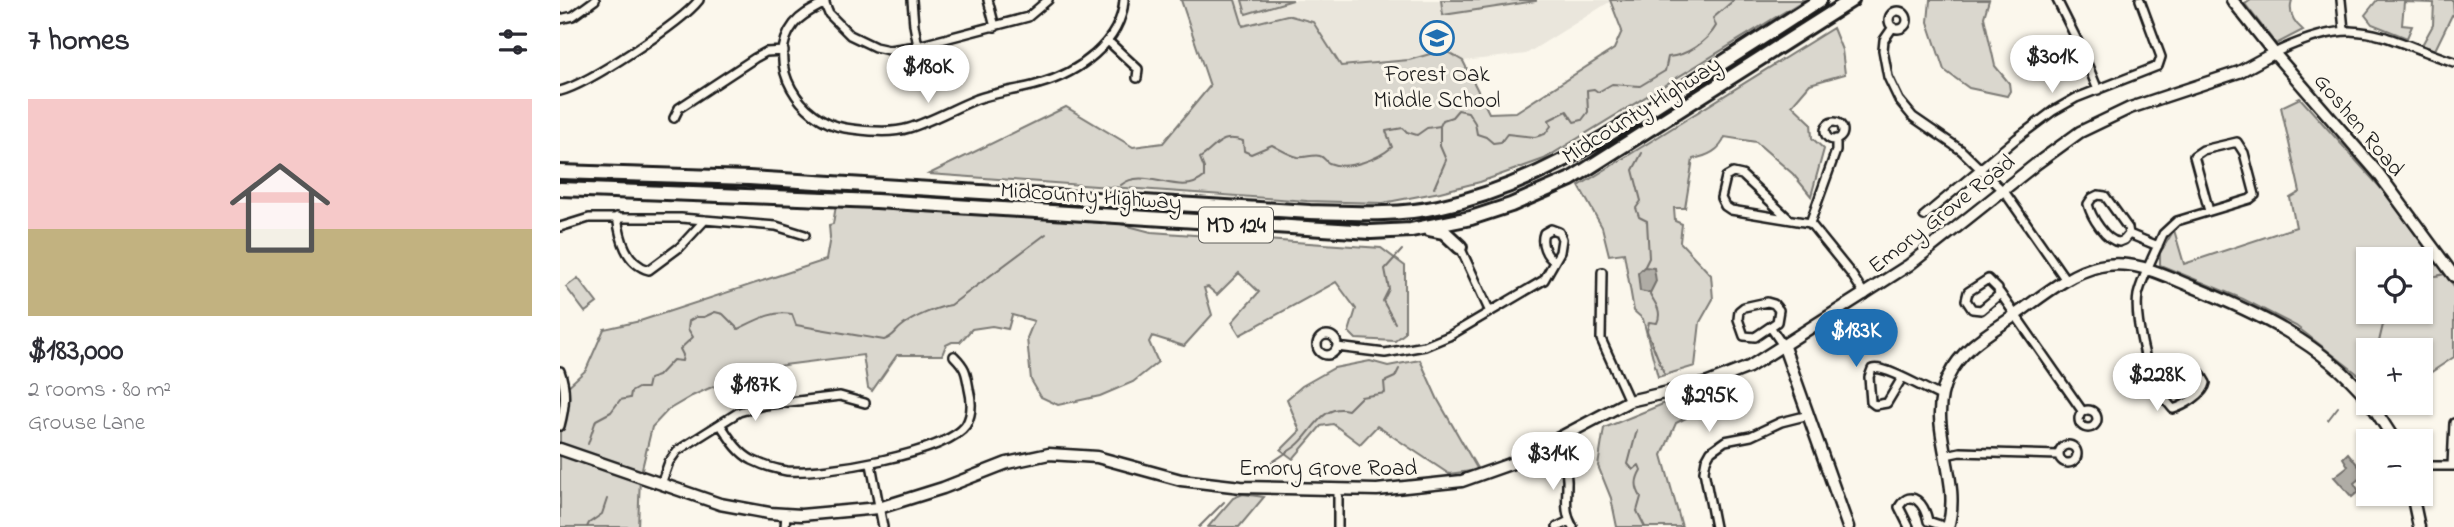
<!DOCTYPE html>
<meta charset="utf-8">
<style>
:root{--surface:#fff;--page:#f2f2f3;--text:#2b2b33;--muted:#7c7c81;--accent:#1f6fb2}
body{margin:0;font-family:"Indie Flower",sans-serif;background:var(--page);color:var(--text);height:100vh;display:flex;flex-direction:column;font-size:26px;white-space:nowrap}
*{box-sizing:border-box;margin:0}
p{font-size:23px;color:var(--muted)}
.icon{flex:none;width:38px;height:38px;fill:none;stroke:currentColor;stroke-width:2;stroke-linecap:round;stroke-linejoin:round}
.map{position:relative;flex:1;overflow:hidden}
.side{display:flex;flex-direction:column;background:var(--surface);width:560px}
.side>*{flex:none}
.tools{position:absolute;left:1796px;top:247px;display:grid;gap:14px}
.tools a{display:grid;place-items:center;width:77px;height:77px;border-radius:0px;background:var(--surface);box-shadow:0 2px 5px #0004;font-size:35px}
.price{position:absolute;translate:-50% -60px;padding:0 16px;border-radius:24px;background:#fff;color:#222;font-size:23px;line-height:46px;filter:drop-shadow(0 2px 4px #0008)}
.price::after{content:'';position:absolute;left:50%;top:42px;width:21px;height:16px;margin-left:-10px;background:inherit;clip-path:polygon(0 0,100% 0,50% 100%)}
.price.current{background:var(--accent);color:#fff}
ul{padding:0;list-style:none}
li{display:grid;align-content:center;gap:14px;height:371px;padding:0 28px}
li span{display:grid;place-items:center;height:217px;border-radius:0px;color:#555}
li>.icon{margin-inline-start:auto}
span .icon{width:126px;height:126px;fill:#fffc;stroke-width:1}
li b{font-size:30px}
h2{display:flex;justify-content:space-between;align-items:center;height:84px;padding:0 28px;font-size:30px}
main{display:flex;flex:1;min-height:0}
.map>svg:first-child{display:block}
</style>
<main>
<section class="side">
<h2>7 homes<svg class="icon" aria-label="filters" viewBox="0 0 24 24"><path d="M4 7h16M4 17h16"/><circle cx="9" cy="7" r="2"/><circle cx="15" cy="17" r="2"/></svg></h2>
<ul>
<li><span style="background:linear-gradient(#f6c9c9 60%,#c2b280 0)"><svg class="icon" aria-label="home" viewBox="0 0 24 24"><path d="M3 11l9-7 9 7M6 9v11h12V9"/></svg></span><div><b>$183,000</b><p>2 rooms · 80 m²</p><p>Grouse Lane</p></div></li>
</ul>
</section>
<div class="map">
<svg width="1894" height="527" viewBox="0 0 1894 527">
<rect width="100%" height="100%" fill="#fbf7ec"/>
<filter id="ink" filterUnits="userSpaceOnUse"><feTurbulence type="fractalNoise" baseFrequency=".0143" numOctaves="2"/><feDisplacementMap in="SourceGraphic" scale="14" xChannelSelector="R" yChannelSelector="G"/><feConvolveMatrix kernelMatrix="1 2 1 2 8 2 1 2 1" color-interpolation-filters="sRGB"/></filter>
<g filter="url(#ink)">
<path fill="#eae6dc" d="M675,0H1050L1051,1L966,54L903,61L884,50L849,60L781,66L753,22L727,15L683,26Z"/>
<path fill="#dad7ce" stroke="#7b7a75" stroke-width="2" fill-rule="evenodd" d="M621,0H675L683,26L727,15L753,22L781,66L849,60L884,50L903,61L929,113L956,112L1054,49L1062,31L1050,0H1244L984,159L920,182L880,192L823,203L747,201L369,174L506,107L573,147L603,143L650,86Z
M682,0H733L686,14Z
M881,0H976V1L883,15Z
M1370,0H1429L1424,17L1435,66L1449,83L1450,91L1447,96L1409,88L1384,70L1368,22Z
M1691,0H1732C1728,13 1733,22 1743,30L1716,44L1685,4Z
M1817,0H1893L1894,16L1892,15L1875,50L1862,45L1873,25L1874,3L1844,2L1842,25L1852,26L1847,38L1812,24L1805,15Z
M1273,28L1282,50L1285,74L1250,84L1232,105L1251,123L1252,138L1264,149L1251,196L1233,174L1196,142L1165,137C1160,151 1147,156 1133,159L1125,208H1114L1115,221L1122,224L1120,242L1151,275L1153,299L1140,322L1135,366L1098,377L1083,319L1074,311L1064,253L1049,255L1042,227L1019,186Z
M1740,98L1827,195L1894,286V357L1864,377L1860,382V350H1808V382L1736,326L1683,299L1600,265V253L1614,230L1624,264L1736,227L1730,198L1740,192L1721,107ZM1808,259H1860V312H1808Z
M277,199L530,216L591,232L821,248L845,266V333L835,341L796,339L789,332L796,309L776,282L680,335L672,322L699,292L679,273L657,295L648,287L644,288L652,315L624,346L592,336L589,342L598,362L573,382L540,396L498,405L481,397L471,380L467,338L474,321L452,315L448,329L432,326L412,329L400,342H392L386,345L382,355H337L312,391L308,388L303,355L224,365L174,377L132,396L108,410L92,427L80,477L78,527H0V426L5,389L26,370L44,329L80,321L266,260L270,237L269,225L273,224Z
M18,278L37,303L25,312L6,287Z
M860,360L878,400L918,470L889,474L817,426L800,444L773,424L761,426L733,459L721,450L740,431L727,399L742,386L774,368L810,361L828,366Z
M1148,395L1154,404L1116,423L1102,455L1122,527H1057L1051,498L1038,466L1044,428L1103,404Z
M683,494L704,497L679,527H648L673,498Z"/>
<path fill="#afaca5" stroke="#74726e" stroke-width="2" d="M1084,267L1094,268L1096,281L1090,293L1080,291L1078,273Z
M1788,453L1805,474L1794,483L1799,491L1792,497L1774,477L1788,466L1783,458Z"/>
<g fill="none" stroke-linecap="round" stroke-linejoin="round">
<path stroke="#74726e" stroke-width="2" d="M1082,153L1073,170L1081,201L1076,208L1079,217L1087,221L1089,258L1085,266
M561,185C585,165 620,199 644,177V168L640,158C657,147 660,133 683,141L684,151L691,154L712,145C720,149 729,155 738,157C745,158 754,154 760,156C764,157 766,162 769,163C788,171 818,159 832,147L826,131L843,128L847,132L857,135L867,128L880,126L883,120L892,117L898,110L908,112L915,123L917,134L926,137L933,143L941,142L947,134L975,137L985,134L991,126L989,120L1007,111L1014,122L1022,120L1028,112L1027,90L1034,89L1038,92L1052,84L1080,86L1105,71L1108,57C1126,56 1147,42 1156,26L1153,18L1174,0
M874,188L886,160L880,146V127
M1876,276L1885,274
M1089,292C1094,303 1103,310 1097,323L1089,322L1087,331L1104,373
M835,323L823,301L829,289L825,269L842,250
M1817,350L1826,312
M1768,420L1778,407
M1077,430L1068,464L1073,470L1079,465L1081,470C1075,480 1075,487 1081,497L1077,511L1085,527
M28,444L36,420L51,412L60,400L70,398L71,392L78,388H87L89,379L98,376L113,360L122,361L123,355L120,349L133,337L128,329L129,321L136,317H144L155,312L163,314L178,329C195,321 212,310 232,314L236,325L324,340C334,337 335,331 342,326C353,317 378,307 391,305L486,234
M695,475C708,464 722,456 736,446C752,434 762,403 788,410L801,397L825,393L824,382L835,377L839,369
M27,527L29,523L42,514L47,499
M639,527L664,502"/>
<g stroke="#1c1c1c" stroke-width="12">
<path id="minor" d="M352,0L354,25L358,46
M428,0L435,27
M1497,0L1519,44L1538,90
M1781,0L1784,30
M264,2L269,14L290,35L315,47L329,50L358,46L468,17L488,0
M265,3C254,9 242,14 234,24C203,64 241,121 285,128C305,131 330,134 349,128C372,121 394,108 417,99C437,92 459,90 479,84C518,73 561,43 564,0
M1329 20a9 9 0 1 1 18 0a9 9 0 1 1-18 0Z
M0,19L13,16L35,0
M1333,27L1324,40L1323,50L1328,77L1339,100L1353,117L1401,150L1446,194L1506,280
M548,41L578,69L577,78
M1714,53C1799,13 1814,35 1894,62
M0,91C28,84 121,23 139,0
M114,118L119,108L195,58L206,52L224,51
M1265 131a9 9 0 1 1 18 0a9 9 0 1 1-18 0Z
M1364,216L1457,138L1493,111L1516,98L1598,66L1601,57L1580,0
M57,217C60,238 66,264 89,270L120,247L145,220
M1228,218L1182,175L1173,173L1166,177L1161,198L1165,206L1171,210L1250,223L1292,275L1305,295
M1250,223L1276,151V139
M0,227L29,218H121L216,226L245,235
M1569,234L1564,240L1559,242C1546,241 1531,217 1528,204L1532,198L1538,195L1545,196L1568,228L1569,234L1598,246
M900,247L930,312
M1042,272L1041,339L1069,401
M1428,279L1438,289L1439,295L1421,310L1412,309L1406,300L1408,292Z
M1440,293L1523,412
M1207,302L1214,304L1219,310L1217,322L1195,337L1184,336L1178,319L1179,311L1184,307Z
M1211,328L1224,347
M757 345a10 10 0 1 1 20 0a10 10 0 1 1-20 0Z
M777,347L825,353L865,346L889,336L984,280L1000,252L1002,239L999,232L991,229L984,233C980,243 986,256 994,261
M0,371C7,390 5,407 0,426
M1342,378L1327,403L1315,405L1311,402L1309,377L1312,369C1326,365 1366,390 1381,396
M1600,394L1634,371L1640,373L1646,383C1644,394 1624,406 1613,409L1598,391C1587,373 1574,316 1578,295C1583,275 1595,253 1603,234L1617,221L1690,199L1695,195L1684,153L1677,142L1643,150L1634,156L1649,211
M1519 419a9 9 0 1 1 18 0a9 9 0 1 1-18 0Z
M160,424C169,437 177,452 192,460C202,465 215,469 227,471C263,474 386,454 406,425C413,413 412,401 409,389C406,372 406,368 394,356
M995,442C1002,456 1008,468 1007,484C1007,500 1004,513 1013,527
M1499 454a9 9 0 1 1 18 0a9 9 0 1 1-18 0Z
M1386,455L1400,452L1499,455
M311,464L323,527
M1892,466L1894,423
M1860,469L1869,466H1894
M101,484L109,462L117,451L179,412L204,405L280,396L305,403
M1368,521L1386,527
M225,527L226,514
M778,527V489
M997,527L1009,521
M1155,527L1144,471L1146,460L1151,451L1165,441L1191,436L1221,422L1249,415
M1349,527L1339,507C1352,486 1365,506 1368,521"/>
</g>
<g stroke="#1c1c1c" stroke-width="15">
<path id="tertiary" d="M1672,0L1714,53L1818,173L1894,276
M1224,347L1288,527
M1810,402L1835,441
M0,449L160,504L209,513L241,515L319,508L383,488L447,463L489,454L537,457L621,480L681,487L817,490L902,481L950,464L1069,401L1148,383L1189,367L1349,265L1476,164L1520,132L1570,108L1679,72L1714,53
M1852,494L1859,527
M1388,527C1403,476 1364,426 1388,377C1402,348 1429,333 1454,316C1480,298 1508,273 1540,266C1572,259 1602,274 1631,286C1697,313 1762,343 1808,399"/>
</g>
<g stroke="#1c1c1c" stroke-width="18">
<path id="primary" d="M0,172L189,178L750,212C793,213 836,216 878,207C967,188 1037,143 1112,95C1162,63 1211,32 1260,0
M0,189L316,201L811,232L851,230L911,218L951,205L1011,179L1292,0
M869,229L884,232L900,247"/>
</g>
<use href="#minor" stroke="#fbf7ec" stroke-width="7"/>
<use href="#tertiary" stroke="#fbf7ec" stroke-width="10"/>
<use href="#primary" stroke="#fbf7ec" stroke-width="12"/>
</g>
</g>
<defs>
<g id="school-ring" transform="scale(1.75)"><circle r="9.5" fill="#fbf7ec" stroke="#1f6fb2" stroke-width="1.5"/><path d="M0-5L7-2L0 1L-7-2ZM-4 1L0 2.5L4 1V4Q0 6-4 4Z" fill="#1f6fb2"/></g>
</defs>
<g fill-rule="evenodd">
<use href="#school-ring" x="877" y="38"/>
</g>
<g text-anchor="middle" stroke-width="6" stroke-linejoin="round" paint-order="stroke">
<rect fill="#fbf7ec" stroke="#5f5e5a" stroke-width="2" x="639" y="207.5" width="74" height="35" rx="5"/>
<g font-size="21" font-weight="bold" fill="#1c1c1c">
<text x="676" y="232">MD 124</text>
</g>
<g font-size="23" fill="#1c1c1c" stroke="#fbf7ec">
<text x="877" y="81">Forest Oak<tspan x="877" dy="26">Middle School</tspan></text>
</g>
<g font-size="23" fill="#1c1c1c" stroke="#fbf7ec">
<text transform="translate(1081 109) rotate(-32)" y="8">Midcounty Highway</text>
<text transform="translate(1800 124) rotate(50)" y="8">Goshen Road</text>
<text transform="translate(531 195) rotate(4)" y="8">Midcounty Highway</text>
<text transform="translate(1381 213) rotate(-38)" y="8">Emory Grove Road</text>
<text x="768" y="475">Emory Grove Road</text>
</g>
</g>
</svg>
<div class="tools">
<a><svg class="icon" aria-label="locate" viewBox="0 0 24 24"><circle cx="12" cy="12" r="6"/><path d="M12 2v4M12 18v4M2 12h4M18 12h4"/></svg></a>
<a>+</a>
<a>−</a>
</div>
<b class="price" style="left:1492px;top:95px">$301K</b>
<b class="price" style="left:368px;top:105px">$180K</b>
<b class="price current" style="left:1296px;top:369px">$183K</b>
<b class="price" style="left:1597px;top:413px">$228K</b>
<b class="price" style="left:195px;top:423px">$187K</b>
<b class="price" style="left:1149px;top:434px">$295K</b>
<b class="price" style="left:993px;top:492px">$314K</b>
</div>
</main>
